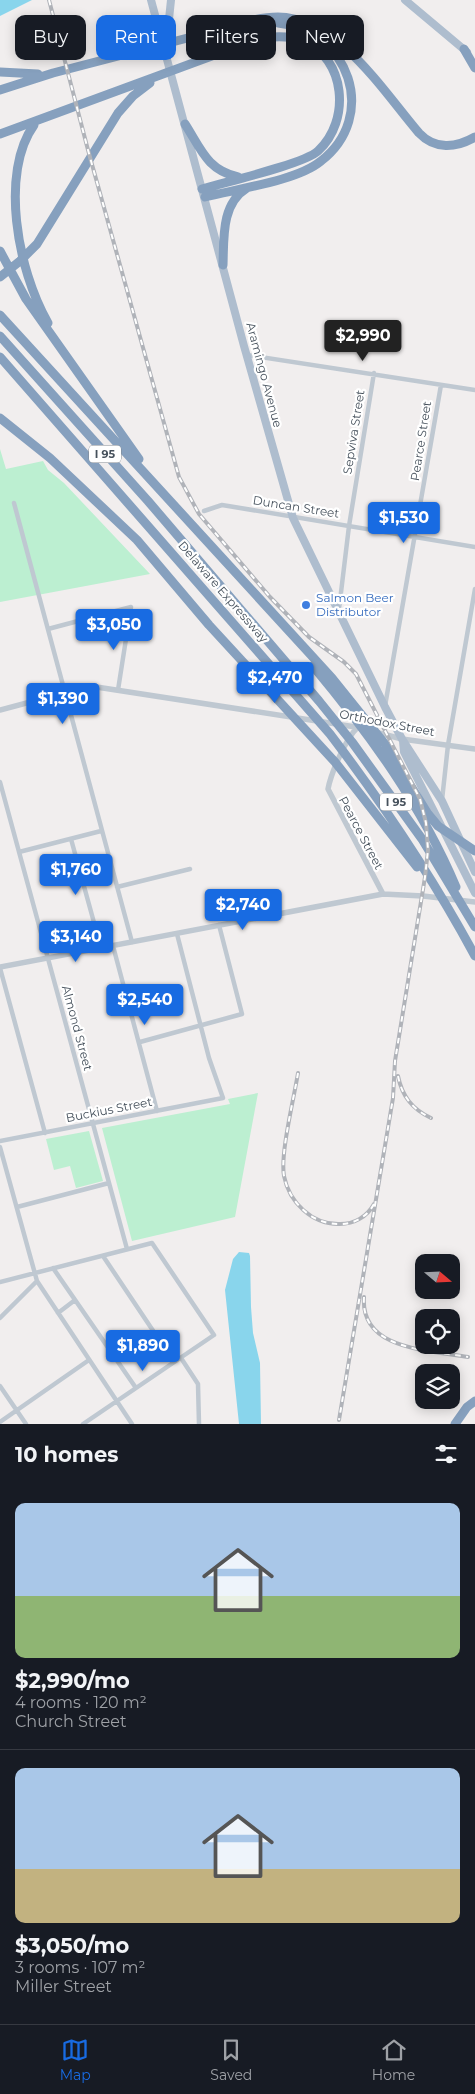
<!DOCTYPE html>
<meta charset="utf-8">
<style>
:root{--surface:#171b24;--page:#242831;--text:#f1f3f6;--muted:#9ea1a6;--line:#363941;--accent:#186be2}
body{margin:0;font-family:Montserrat,sans-serif;background:var(--page);color:var(--text);height:100vh;display:flex;flex-direction:column;font-size:19px;white-space:nowrap}
*{box-sizing:border-box;margin:0}
p{font-size:16px;color:var(--muted)}
.icon{flex:none;width:28px;height:28px;fill:none;stroke:currentColor;stroke-width:2;stroke-linecap:round;stroke-linejoin:round}
.map{position:relative;height:1424px;overflow:hidden}
.panel{display:flex;flex-direction:column;background:var(--surface);flex:1}
.panel>*{flex:none}
.guide{position:absolute;left:15px;top:15px;width:445px;height:45px;display:flex;gap:10px}
.needle{width:32px;rotate:109deg}
.controls{position:absolute;left:415px;top:1254px;display:grid;gap:10px}
.controls a{display:grid;place-items:center;width:45px;height:45px;border-radius:10px;background:var(--surface);box-shadow:0 2px 12px #0003;font-size:25px}
.price{position:absolute;translate:-50% -42px;padding:0 11px;border-radius:5px;background:var(--accent);color:#fff;font-size:16px;line-height:32px;filter:drop-shadow(0 1px 2px #0008)}
.price::after{content:'';position:absolute;left:50%;top:30px;width:15px;height:11px;margin-left:-8px;background:inherit;clip-path:polygon(0 0,100% 0,50% 100%)}
.price.current{background:#222;color:#fff}
ul{padding:0;list-style:none}
li{display:grid;align-content:center;gap:10px;height:265px;padding:0 15px}
li+li{border-top:1px solid var(--line)}
li span{display:grid;place-items:center;height:155px;border-radius:10px;color:#555}
li>.icon{margin-inline-start:auto}
span .icon{width:90px;height:90px;fill:#fffc;stroke-width:1}
li b{font-size:21px}
h2{display:flex;justify-content:space-between;align-items:center;height:60px;padding:0 15px;font-size:21px}
.tag{padding:0 18px;border-radius:10px;background:var(--surface);box-shadow:0 2px 12px #0003;font-size:18px;line-height:45px}
.tag.current{background:var(--accent);color:#fff}
.dock{display:flex;justify-content:space-around;align-items:center;height:70px;border-top:1px solid var(--line);background:var(--surface);font-size:14px;color:var(--muted)}
.dock a{display:grid;justify-items:center;gap:2px}
.dock .current{color:var(--accent)}
.map>svg:first-child{display:block}
</style>
<div class="map">
<svg width="475" height="1424" viewBox="0 0 475 1424">
<rect width="100%" height="100%" fill="#f1eeee"/>
<path fill="#bcefd1" d="M0,449L6,469L43,461L48,470L64,483L150,574L0,602Z
M258,1093L235,1217L132,1241L102,1128L230,1104L228,1099Z
M89,1131L103,1181L76,1188L70,1166L54,1170L46,1139Z"/>
<path fill="#89d5ec" d="M0,0H32L0,16Z
M239,1252L249,1253L250,1256L251,1307L253,1333L260,1363L261,1424H239L225,1290L233,1259Z"/>
<g fill="none" stroke-linecap="round" stroke-linejoin="round">
<path stroke="#bfc8d1" stroke-width="4.5" d="M247,355L475,390
M14,503L132,942
M204,511L222,505L475,547
M339,609L349,526L374,373
M48,629L131,607L118,690
M385,706L441,385
M0,782L127,1249
M442,800L448,745L475,589
M71,839L101,948
M19,852L101,831
M117,887L190,869
M113,946L157,1111
M0,968L45,1133
M140,1042L242,1014L219,925
M0,1141L223,1098L209,1058L177,934
M0,1147L37,1281L132,1424
M17,1207L109,1183
M103,1256L174,1362
M53,1268L136,1388
M0,1282L152,1243L214,1335L83,1424
M58,1313L75,1300
M0,1318L37,1281
M181,1358L198,1384L199,1424
M0,1386L26,1424
M0,1422L89,1360"/>
<path stroke="#bfc8d1" stroke-width="5.5" d="M0,710L90,686L362,728
M358,727C346,738 331,773 328,789L383,894
M375,732L402,739L475,749
M0,967L383,894L423,896L475,902"/>
<path stroke="#aebdce" stroke-width="8" d="M151,0L244,346L293,518L385,707L402,739L442,801L475,872
M405,0L467,52
M166,48L171,0
M403,741L404,752L475,893"/>
<path stroke="#86a0be" stroke-width="9" d="M464,49L475,68
M0,72L38,74
M0,90L53,73L226,28C243,22 260,17 278,17C338,18 383,91 419,133C435,150 456,148 475,137
M185,124C201,149 207,170 238,177
M34,125C0,172 17,269 48,323
M0,134L258,39C273,36 288,35 303,41C346,58 351,121 318,151C304,164 225,182 202,189
M205,197C236,189 297,181 321,161C379,116 349,30 278,23
M0,251L26,299L139,459
M223,265C224,238 221,204 247,188
M0,277L20,261L37,244L118,113L133,96L150,83
M0,315L332,678L385,744L428,814L438,826L475,851
M0,336L148,501L319,701L352,742L422,839L475,927
M0,357L330,734C384,805 433,878 475,956
M0,418L50,458L137,540L209,625L335,762L417,867
M313,666C369,733 422,806 456,887
M455,1424L467,1407L475,1401"/>
<g stroke="#b0b3b9" stroke-width="4">
<path id="rail" d="M49,0L88,150L179,477L199,514L270,597L309,637L344,662L356,674L420,799L426,823L428,850L425,877L395,1061L393,1098L339,1420
M298,1073C294,1098 280,1154 284,1176C289,1202 312,1225 340,1224C354,1224 367,1217 374,1204
M398,1076C402,1096 412,1109 431,1118
M364,1297C360,1351 431,1350 468,1357"/>
</g>
<use href="#rail" stroke="#fff" stroke-width="2" stroke-dasharray="5.5" stroke-linecap="butt"/>
</g>
<circle fill="#3f7fe0" stroke="#fff" stroke-width="2" cx="306" cy="605" r="5"/>
<g text-anchor="middle" stroke-width="4.5" stroke-linejoin="round" paint-order="stroke">
<g fill="#fff" stroke="#7e858d" stroke-width="1">
<rect x="89" y="445.5" width="32" height="17" rx="4"/>
<rect x="380" y="793.5" width="32" height="17" rx="4"/>
</g>
<g font-size="11" font-weight="bold" fill="#46515c">
<text x="105" y="458">I 95</text>
<text x="396" y="806">I 95</text>
</g>
<g font-size="12" fill="#46515c" stroke="#fff">
<text transform="translate(264 375) rotate(75)" y="4">Aramingo Avenue</text>
<text transform="translate(354 432) rotate(-81)" y="4">Sepviva Street</text>
<text transform="translate(421 441) rotate(-81)" y="4">Pearce Street</text>
<text transform="translate(296 507) rotate(9)" y="4">Duncan Street</text>
<text transform="translate(223 592) rotate(49)" y="4">Delaware Expressway</text>
<text transform="translate(387 723) rotate(11)" y="4">Orthodox Street</text>
<text transform="translate(361 833) rotate(62)" y="4">Pearce Street</text>
<text transform="translate(77 1028) rotate(75)" y="4">Almond Street</text>
<text transform="translate(109 1110) rotate(-11)" y="4">Buckius Street</text>
</g>
<g font-size="12" fill="#366cbe" stroke="#fff" text-anchor="start">
<text x="316" y="602">Salmon Beer<tspan x="316" dy="14">Distributor</tspan></text>
</g>
</g>
</svg>
<div class="controls">
<a><svg class="needle" viewBox="-14 -14 28 28"><path d="M0-13l5 13h-10z" fill="#e53935"/><path d="M0 13l5-13h-10z" fill="#9ea1a6"/></svg></a>
<a><svg class="icon" aria-label="locate" viewBox="0 0 24 24"><circle cx="12" cy="12" r="6"/><path d="M12 2v4M12 18v4M2 12h4M18 12h4"/></svg></a>
<a><svg class="icon" aria-label="layers" viewBox="0 0 24 24"><path d="M12 4l9 5-9 5-9-5zM3 14l9 5 9-5"/></svg></a>
</div>
<b class="price current" style="left:363px;top:362px">$2,990</b>
<b class="price" style="left:404px;top:544px">$1,530</b>
<b class="price" style="left:114px;top:651px">$3,050</b>
<b class="price" style="left:275px;top:704px">$2,470</b>
<b class="price" style="left:63px;top:725px">$1,390</b>
<b class="price" style="left:76px;top:896px">$1,760</b>
<b class="price" style="left:243px;top:931px">$2,740</b>
<b class="price" style="left:76px;top:963px">$3,140</b>
<b class="price" style="left:145px;top:1026px">$2,540</b>
<b class="price" style="left:143px;top:1372px">$1,890</b>
<div class="guide">
<a class="tag">Buy</a>
<a class="tag current">Rent</a>
<a class="tag">Filters</a>
<a class="tag">New</a>
</div>
</div>
<section class="panel">
<h2>10 homes<svg class="icon" aria-label="filters" viewBox="0 0 24 24"><path d="M4 7h16M4 17h16"/><circle cx="9" cy="7" r="2"/><circle cx="15" cy="17" r="2"/></svg></h2>
<ul>
<li><span style="background:linear-gradient(#a9c7e8 60%,#8fb573 0)"><svg class="icon" aria-label="home" viewBox="0 0 24 24"><path d="M3 11l9-7 9 7M6 9v11h12V9"/></svg></span><div><b>$2,990/mo</b><p>4 rooms · 120 m²</p><p>Church Street</p></div></li>
<li><span style="background:linear-gradient(#a9c7e8 65%,#c2b280 0)"><svg class="icon" aria-label="home" viewBox="0 0 24 24"><path d="M3 11l9-7 9 7M6 9v11h12V9"/></svg></span><div><b>$3,050/mo</b><p>3 rooms · 107 m²</p><p>Miller Street</p></div></li>
</ul>
</section>
<nav class="dock">
<a class="current"><svg class="icon" aria-label="map" viewBox="0 0 24 24"><path d="M3 6l6-2 6 2 6-2v14l-6 2-6-2-6 2zM9 4v14M15 6v14"/></svg>Map</a>
<a><svg class="icon" aria-label="saved" viewBox="0 0 24 24"><path d="M7 4h10v16l-5-4-5 4z"/></svg>Saved</a>
<a><svg class="icon" aria-label="home" viewBox="0 0 24 24"><path d="M3 11l9-7 9 7M6 9v11h12V9"/></svg>Home</a>
</nav>
